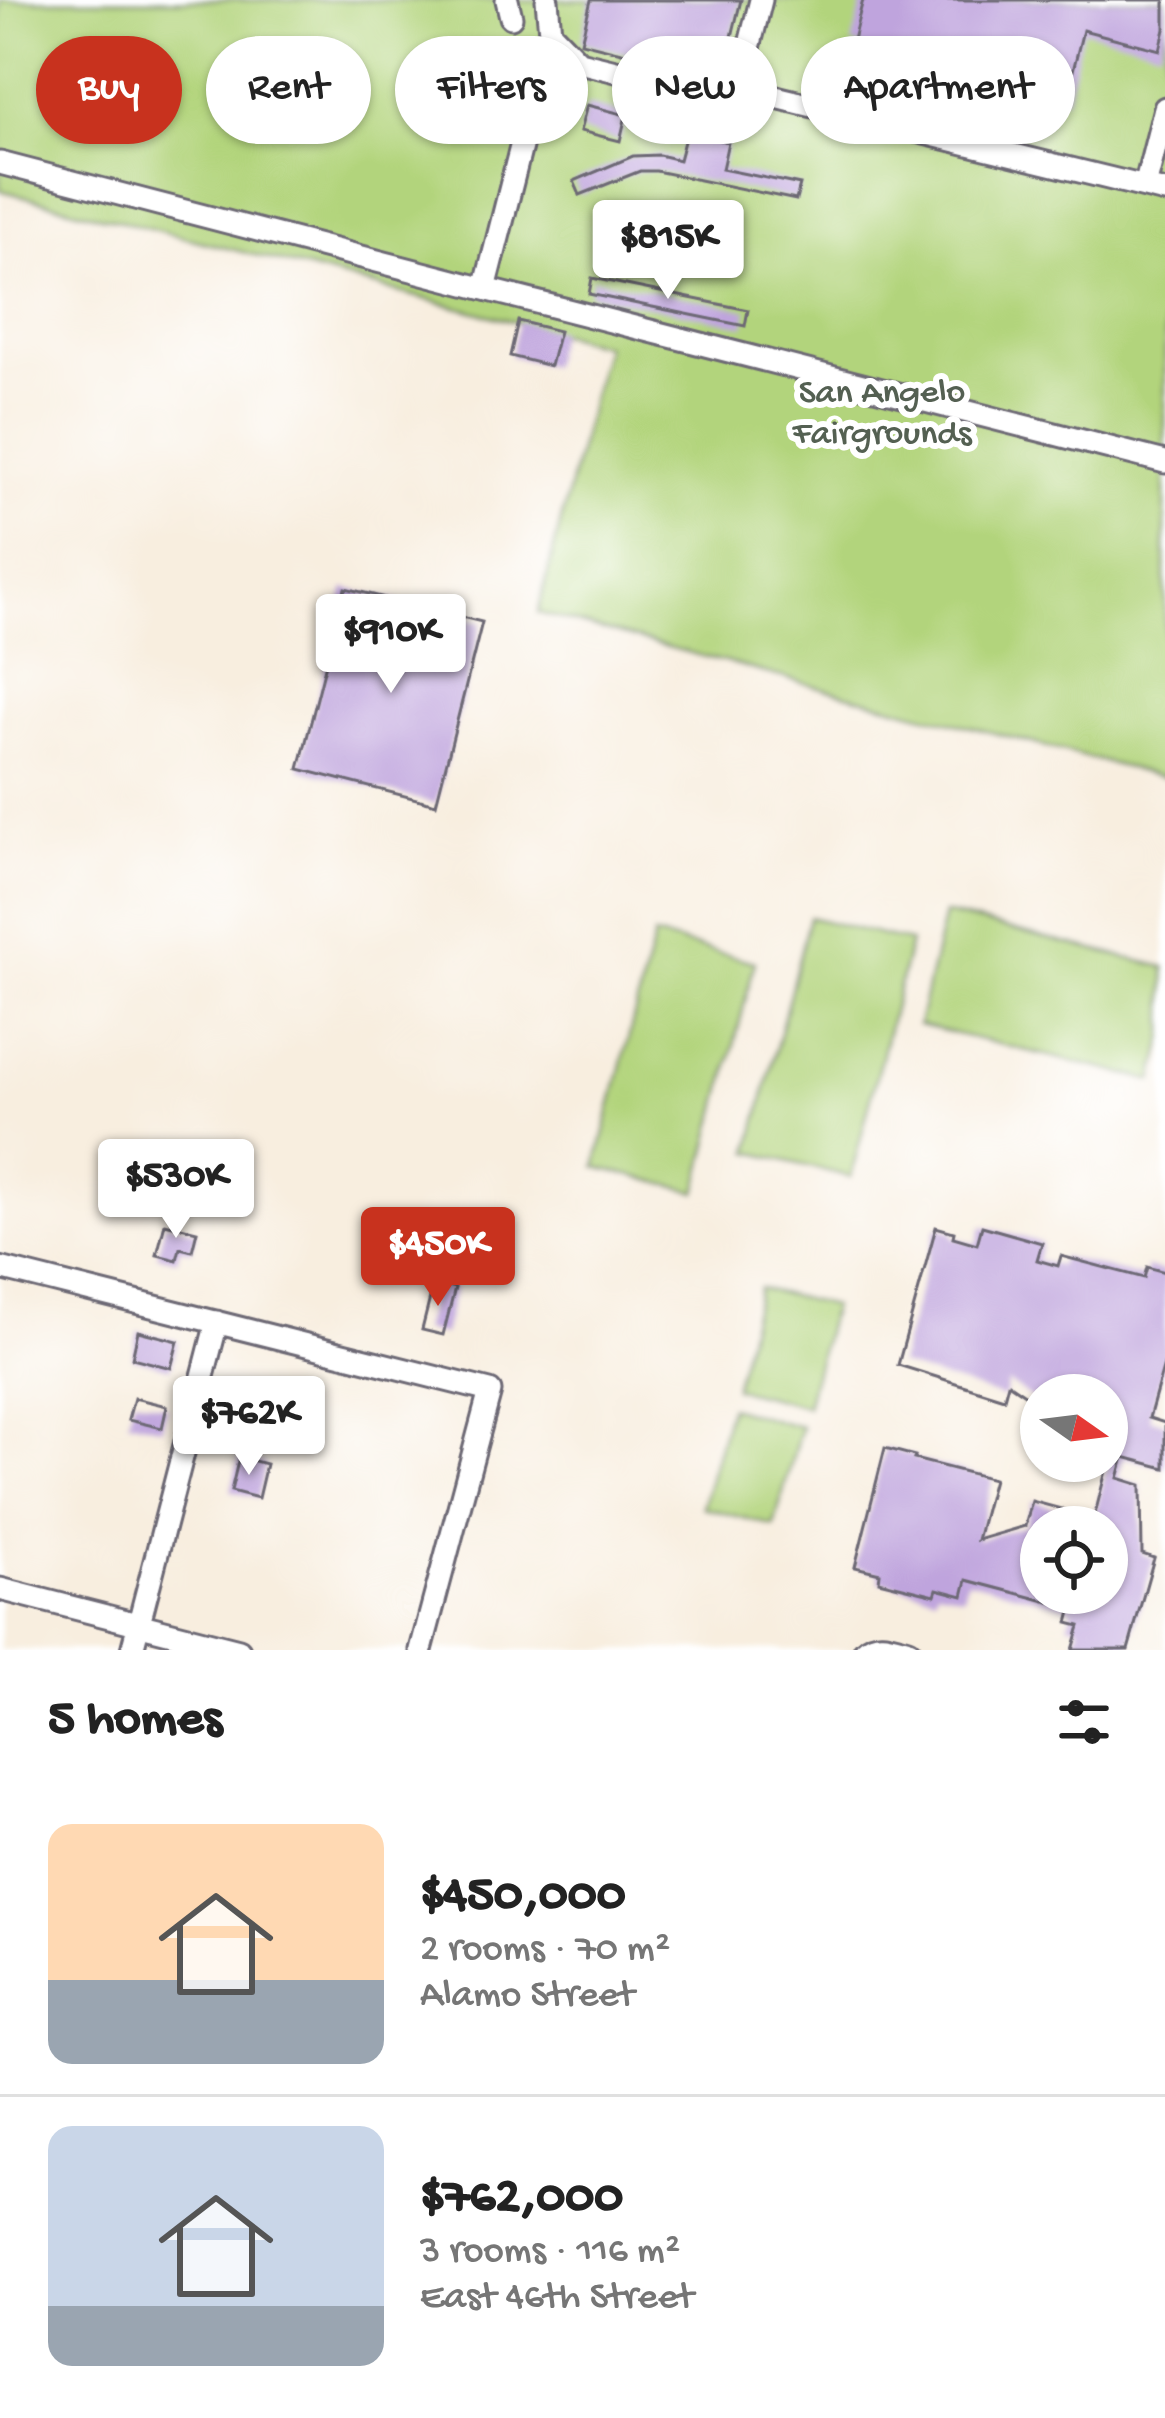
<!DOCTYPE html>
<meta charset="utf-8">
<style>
:root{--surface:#fff;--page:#f2f2f2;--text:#222;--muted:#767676;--line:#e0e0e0;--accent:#c8321e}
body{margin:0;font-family:"Gochi Hand",sans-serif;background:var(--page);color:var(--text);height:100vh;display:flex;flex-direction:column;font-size:45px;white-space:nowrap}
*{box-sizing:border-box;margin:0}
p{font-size:39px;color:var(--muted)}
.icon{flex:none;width:66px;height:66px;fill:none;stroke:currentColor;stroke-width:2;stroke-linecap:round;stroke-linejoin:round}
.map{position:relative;height:1650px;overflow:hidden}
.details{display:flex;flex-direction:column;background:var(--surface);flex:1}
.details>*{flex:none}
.guide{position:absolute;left:36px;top:36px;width:1095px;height:108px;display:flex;gap:24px}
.needle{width:78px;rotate:104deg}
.fabs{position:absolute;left:1020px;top:1374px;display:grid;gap:24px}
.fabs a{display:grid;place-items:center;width:108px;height:108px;border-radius:50%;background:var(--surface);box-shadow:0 3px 9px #0004;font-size:60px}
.price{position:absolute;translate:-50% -102px;padding:0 27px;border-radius:12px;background:#fff;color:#222;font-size:39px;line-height:78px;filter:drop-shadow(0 3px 6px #0008)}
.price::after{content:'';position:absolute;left:50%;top:72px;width:36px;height:27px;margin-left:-18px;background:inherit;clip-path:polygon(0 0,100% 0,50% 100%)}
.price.on{background:var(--accent);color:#fff}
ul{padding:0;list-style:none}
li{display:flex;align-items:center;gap:36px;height:300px;padding:0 48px}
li+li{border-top:3px solid var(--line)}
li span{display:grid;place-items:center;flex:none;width:336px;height:240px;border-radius:24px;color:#555}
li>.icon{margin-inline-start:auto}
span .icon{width:144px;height:144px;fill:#fffc;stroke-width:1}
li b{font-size:51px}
h2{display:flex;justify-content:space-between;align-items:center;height:144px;padding:0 48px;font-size:51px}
.chip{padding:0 42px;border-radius:54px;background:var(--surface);box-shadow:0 3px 9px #0004;font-size:42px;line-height:108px}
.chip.on{background:var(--accent);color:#fff}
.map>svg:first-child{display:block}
</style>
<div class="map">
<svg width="1165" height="1650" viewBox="0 0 1165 1650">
<rect width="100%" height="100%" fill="#fff"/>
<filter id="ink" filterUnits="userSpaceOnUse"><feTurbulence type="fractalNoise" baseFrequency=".00833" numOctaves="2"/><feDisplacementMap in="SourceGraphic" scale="24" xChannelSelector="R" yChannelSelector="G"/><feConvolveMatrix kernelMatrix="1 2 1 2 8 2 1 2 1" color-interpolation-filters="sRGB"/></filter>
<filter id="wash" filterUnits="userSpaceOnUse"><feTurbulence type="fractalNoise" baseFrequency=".004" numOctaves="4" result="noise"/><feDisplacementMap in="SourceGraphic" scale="48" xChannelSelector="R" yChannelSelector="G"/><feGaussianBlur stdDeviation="2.7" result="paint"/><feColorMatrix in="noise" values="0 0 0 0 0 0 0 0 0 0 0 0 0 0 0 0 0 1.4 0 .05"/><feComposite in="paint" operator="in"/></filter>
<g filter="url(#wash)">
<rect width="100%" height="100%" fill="#f8eedf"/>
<path fill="#b2d47c" stroke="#6a7b5c" stroke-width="3" d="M0,0H1165V778L538,613L605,345L0,190Z
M944,914L1165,967V1035L1154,1081L918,1025Z
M809,917L910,942L851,1177L750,1152Z
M654,936L755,962L697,1192L596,1167Z
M759,1288L832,1306L806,1406L734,1388Z
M729,1407L801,1427L774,1526L702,1507Z"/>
<g id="blocks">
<path fill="#bfa4dd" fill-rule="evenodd" d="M591,0H741L722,77L581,42Z
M863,0H1165V29L1160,50L1083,30L1066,99L852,44Z
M587,105L626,115L620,141L580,131Z
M688,126L704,130L702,136L728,142L722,169L800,185L796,200L656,171H640L580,195L574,181L633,156L659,155L679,160Z
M592,278L748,310L745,326L589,294Z
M518,321L559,331L550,366L510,356Z
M345,588L482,622L436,804L299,769Z
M165,1223L197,1231L192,1251L180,1248L177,1260L157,1255Z
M982,1226L1042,1243L1037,1260L1058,1266L1061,1256L1144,1278L1147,1267L1165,1272V1361L1149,1418L1165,1423V1468L1124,1457L1118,1478L1141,1485L1142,1554L1154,1558L1128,1650H1073L1080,1626L1068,1623L1072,1608L967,1580L963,1596L937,1589L935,1595L879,1581L880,1573L855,1567L885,1448L915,1456L914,1459L993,1479L977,1540L1025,1526L1032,1501L1094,1518L1111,1451L1107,1448V1395H1041V1405L1008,1383L1004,1398L898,1365L936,1227L954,1232L953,1237L977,1244ZM1041,1527H1107V1593H1041Z
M434,1282L455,1288L443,1335L422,1330Z
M138,1331L178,1341L171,1368L132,1358Z
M134,1398L167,1406L162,1428L128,1420Z
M239,1457L266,1464L258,1498L231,1491Z"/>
</g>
</g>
<g filter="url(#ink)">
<use href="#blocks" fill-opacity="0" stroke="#6d6974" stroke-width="3"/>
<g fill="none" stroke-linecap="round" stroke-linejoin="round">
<g stroke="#6d6974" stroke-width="27">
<path id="minor" d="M507,0L511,17
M547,0L550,32L485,289L1165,462
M761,0L739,88L1145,187
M550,32L579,62L714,95L739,88
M1165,108L1145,187L1165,192
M0,163L485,289
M0,1268L490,1391L421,1650
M0,1589L239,1650
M132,1650L217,1322
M865,1650C877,1638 893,1646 909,1650"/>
</g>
<use href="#minor" stroke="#fff" stroke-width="21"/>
</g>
</g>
<g text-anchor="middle" stroke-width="12" stroke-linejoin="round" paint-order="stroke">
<g font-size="36" fill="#546052" stroke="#fff">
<text x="882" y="401">San Angelo<tspan x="882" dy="41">Fairgrounds</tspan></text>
</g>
</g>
</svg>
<div class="fabs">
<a><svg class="needle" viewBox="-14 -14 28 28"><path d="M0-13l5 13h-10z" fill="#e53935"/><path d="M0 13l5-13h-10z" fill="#767676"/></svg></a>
<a><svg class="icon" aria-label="locate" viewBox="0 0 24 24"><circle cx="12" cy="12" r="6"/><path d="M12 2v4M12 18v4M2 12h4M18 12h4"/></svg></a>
</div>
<b class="price" style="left:668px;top:302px">$815K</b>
<b class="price" style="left:391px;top:696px">$910K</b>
<b class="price" style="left:176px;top:1241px">$530K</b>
<b class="price on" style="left:438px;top:1309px">$450K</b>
<b class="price" style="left:249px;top:1478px">$762K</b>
<div class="guide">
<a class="chip on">Buy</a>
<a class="chip">Rent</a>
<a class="chip">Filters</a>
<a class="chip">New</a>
<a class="chip">Apartment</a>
</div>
</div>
<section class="details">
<h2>5 homes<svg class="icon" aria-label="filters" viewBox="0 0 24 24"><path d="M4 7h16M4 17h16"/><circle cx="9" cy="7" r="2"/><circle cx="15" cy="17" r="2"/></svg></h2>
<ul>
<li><span style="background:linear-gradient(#ffd9b3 65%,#9aa5b1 0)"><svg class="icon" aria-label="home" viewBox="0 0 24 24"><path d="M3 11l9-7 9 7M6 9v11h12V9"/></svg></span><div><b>$450,000</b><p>2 rooms · 70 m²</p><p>Alamo Street</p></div></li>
<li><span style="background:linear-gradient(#c9d6e8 75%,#9aa5b1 0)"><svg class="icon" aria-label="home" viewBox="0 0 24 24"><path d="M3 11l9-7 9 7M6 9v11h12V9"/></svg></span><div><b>$762,000</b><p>3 rooms · 116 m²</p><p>East 46th Street</p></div></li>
</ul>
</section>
